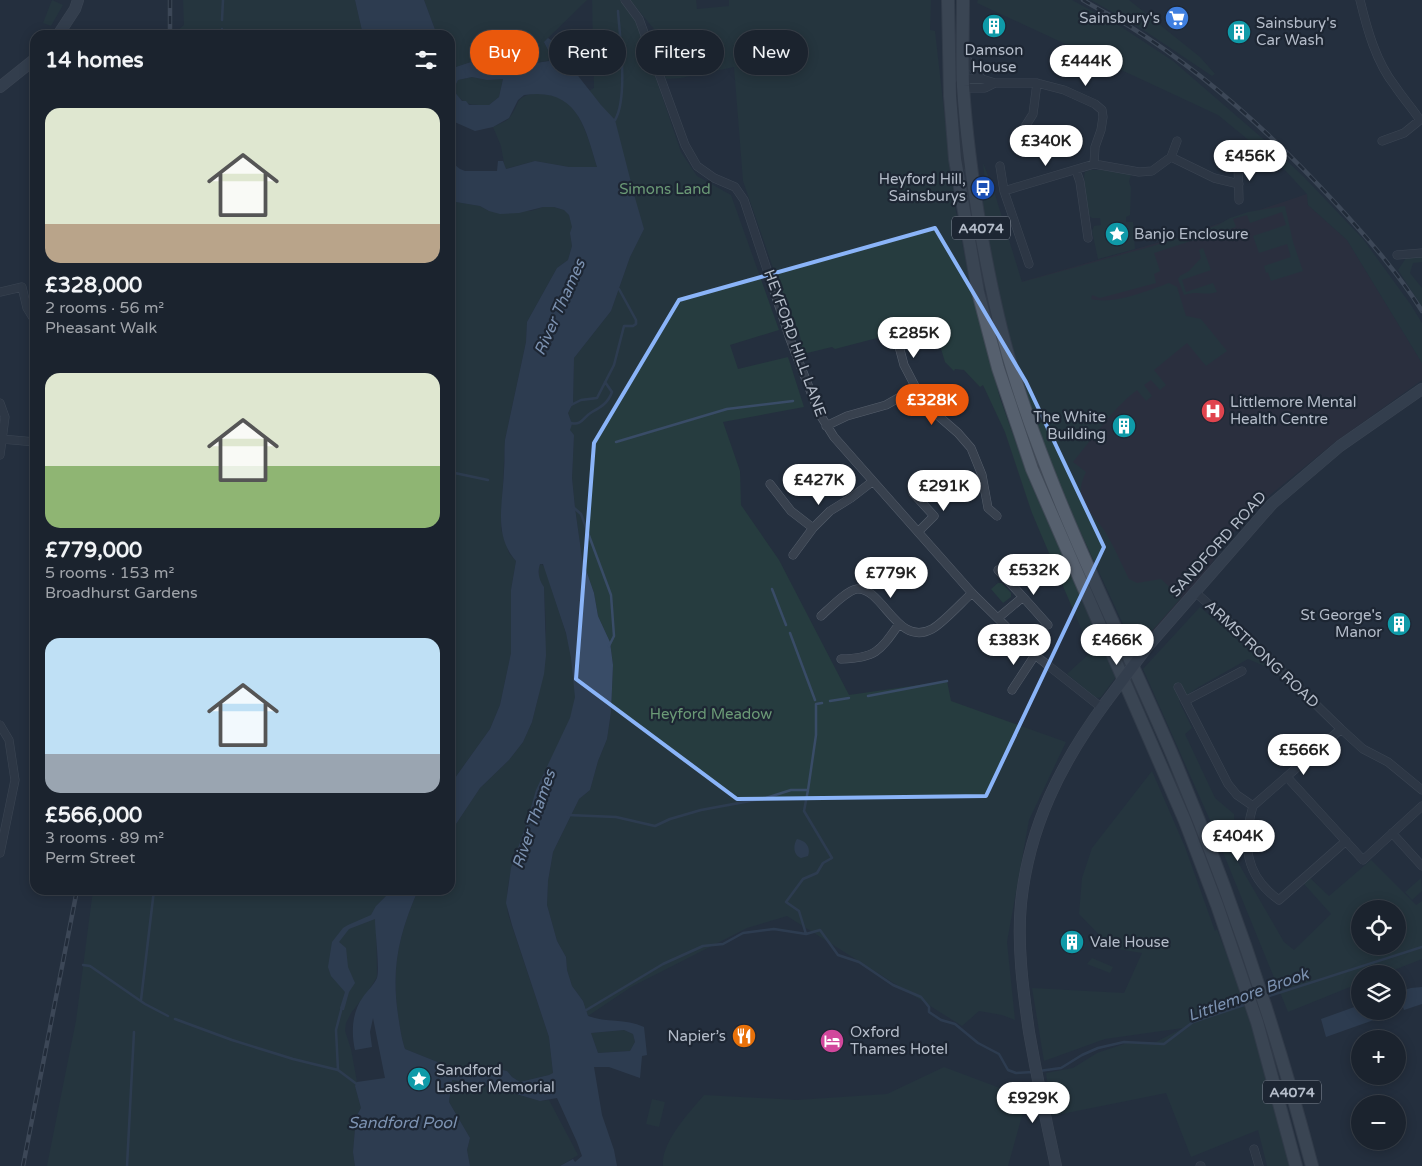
<!DOCTYPE html>
<meta charset="utf-8">
<style>
:root{--surface:#1b232e;--page:#242b36;--text:#f1f3f6;--muted:#a0a4aa;--line:#39404a;--accent:#ea580c}
body{margin:0;font-family:"Varela Round",sans-serif;background:var(--page);color:var(--text);height:100vh;display:flex;flex-direction:column;font-size:19px;white-space:nowrap}
*{box-sizing:border-box;margin:0}
p{font-size:16px;color:var(--muted)}
.icon{flex:none;width:28px;height:28px;fill:none;stroke:currentColor;stroke-width:2;stroke-linecap:round;stroke-linejoin:round}
.map{position:relative;flex:1;overflow:hidden}
.drawer{position:absolute;left:30px;top:30px;width:425px;height:865px;display:flex;flex-direction:column;background:var(--surface);border-radius:15px;box-shadow:0 2px 12px #0003,0 0 0 1px var(--line)}
.drawer>*{flex:none}
.hud{position:absolute;left:470px;top:30px;width:475px;height:45px;display:flex;gap:10px}
.controls{position:absolute;left:1351px;top:900px;display:grid;gap:10px}
.controls a{display:grid;place-items:center;width:55px;height:55px;border-radius:50%;background:var(--surface);box-shadow:0 2px 12px #0003,0 0 0 1px var(--line);font-size:25px}
.price{position:absolute;translate:-50% -42px;padding:0 11px;border-radius:18px;background:#fff;color:#222;font-size:16px;line-height:32px;filter:drop-shadow(0 1px 2px #0008)}
.price::after{content:'';position:absolute;left:50%;top:30px;width:15px;height:11px;margin-left:-8px;background:inherit;clip-path:polygon(0 0,100% 0,50% 100%)}
.price.current{background:var(--accent);color:#fff}
ul{padding:0;list-style:none}
li{display:grid;align-content:center;gap:10px;height:265px;padding:0 15px}
li span{display:grid;place-items:center;height:155px;border-radius:15px;color:#555}
li>.icon{margin-inline-start:auto}
span .icon{width:90px;height:90px;fill:#fffc;stroke-width:1}
li b{font-size:21px}
h2{display:flex;justify-content:space-between;align-items:center;height:60px;padding:0 15px;font-size:21px}
.chip{padding:0 18px;border-radius:22px;background:var(--surface);box-shadow:0 2px 12px #0003,0 0 0 1px var(--line);font-size:18px;line-height:45px}
.chip.current{background:var(--accent);color:#fff}
.map>svg:first-child{display:block}
</style>
<div class="map">
<svg width="1422" height="1166" viewBox="0 0 1422 1166">
<rect width="100%" height="100%" fill="#242f3e"/>
<path fill="#32303f" d="M1307,194L1308,205L1347,240L1422,363V380L1335,442L1264,500L1228,539L1198,583L1149,639L1086,517L1021,282L1185,235Z"/>
<path fill="#263c3f" fill-rule="evenodd" d="M52,0L63,5L51,26L43,23Z
M183,0H355L363,35H177V31L184,25Z
M424,0H587L544,42L549,52L550,60L536,63L471,62L456,67L450,63V35H437Z
M592,0H622L636,20L681,152L697,176L731,195L779,330L730,345L738,369L788,357L804,407L723,422L740,471L741,505L779,560L849,695L947,681L951,701L1066,742L1029,820L1007,942L1015,1020L1002,1015L979,1011L962,1026L787,916L747,928L631,987L588,1016L583,1001L572,986L567,970L566,957L557,941L547,905L548,881L553,852L579,799L590,790L598,761L607,739L611,712L613,665L610,642L598,616L594,593L582,558L575,508L572,478L574,435L569,430L572,424L568,413L573,403L574,358L611,311L630,257L644,229L601,105L589,91L594,88Z
M630,0H696L697,9L729,6V0H931L930,30L935,31L955,207L972,292L1000,398L1028,477L1116,677L1101,697L1098,698L1095,697L1067,674L1091,652L1032,513L1005,432L983,385L980,387L964,370L955,369L954,371L945,362L938,339L925,325L906,330L903,326L883,333L881,337L835,349L832,347L803,354L800,336L772,265L743,181L734,67L681,78L666,79L654,29Z
M978,0H1072L1120,26L1173,61L1269,144L1304,177L1363,239L1411,305L1422,323V363L1347,240L1308,205L1307,194L1284,169L1218,115L977,3Z
M1091,0H1129L1200,57L1215,74L1212,76L1142,29Z
M472,77L487,80L503,79L499,97L489,105C471,105 464,106 453,90L458,80Z
M533,94C542,94 553,94 561,98C582,109 591,147 597,167H569L535,161L505,169L501,146L493,127C498,124 507,122 510,117C520,105 514,97 533,94Z
M983,163L993,188L1022,282L1153,246L1218,225L1230,218L1248,212L1285,206L1293,242L1303,271L1271,281L1268,272L1266,273L1264,266L1291,257L1287,244L1259,253L1253,236L1286,225L1282,212L1250,223L1247,215L1233,219L1236,227L1225,231L1227,235L1218,238L1215,229L1196,235L1197,239L1154,253L1160,271L1154,274L1156,283L1100,298L1092,295L1091,299C1113,305 1147,291 1169,283L1177,287L1186,316L1201,319L1227,351L1206,366L1187,343L1154,370L1166,385L1160,390L1151,380L1144,385L1152,396L1146,401L1137,390C1111,410 1094,437 1073,462L1086,472C1082,480 1079,489 1082,498C1086,510 1097,520 1104,530C1114,546 1121,563 1129,579L1137,583L1161,579L1181,598L1135,650L1073,516L1042,440L1011,344L988,248L984,226L983,194L986,192Z
M1090,170H1102L1131,175L1129,181L1131,188L1130,215L1126,217V222H1133L1135,249L1098,259L1092,231L1094,226L1101,225L1100,218H1092L1088,215L1084,177L1085,172Z
M450,201L480,206L489,211H531L543,207H554L564,210L569,215L573,227L570,233L572,246L568,260L557,268L527,322L526,342L505,440L501,529L509,553L516,561L511,590V653L500,705L490,729L450,785Z
M1203,248L1211,270L1182,280L1186,292L1213,283L1217,292C1203,296 1198,290 1184,295L1178,279L1180,276L1189,271L1201,258L1199,250Z
M1422,255V262L1413,263L1410,273L1422,288V307L1398,270L1406,258Z
M541,564L545,567C556,608 578,654 575,697C573,722 557,746 547,768C536,789 532,807 525,829C516,856 503,884 508,914L549,1037L553,1073L549,1075L520,1082L512,1077L507,1071L475,1064L466,1068L455,1069L405,1049C401,1037 400,1027 398,1015C391,967 399,934 418,890H450V833L480,788L509,760L523,742L532,722L538,698L546,630L544,587L539,580V567Z
M998,583H1002L1011,593V597L1003,603L991,589Z
M1200,607L1271,669L1248,659L1197,688L1179,701L1192,728L1185,734L1215,798L1234,814L1236,859L1284,942L1294,950L1331,914L1304,884L1310,878L1329,896L1371,860L1416,905L1422,901V959L1384,974H1360V983L1288,1012L1209,818L1143,669ZM1360,909H1398V946H1360Z
M1152,771L1185,847L1215,931L1217,929L1249,1014L1290,1166H1267L1258,1130L1191,1157L1166,1093L1052,1116L1046,1073L1073,1068L1097,1053L1127,1043L1156,1042L1183,1028L1105,1039L1044,1061L1032,988L1124,993L1142,953L1112,948L1079,914L1082,878L1092,848Z
M1421,878L1422,891L1412,900L1405,892Z
M93,890H389L386,896L376,906L377,977L369,990L351,1013L346,1023L345,1031L351,1049L357,1082L355,1086L361,1108L352,1124L355,1129L353,1152L355,1166H47L76,1021Z
M1092,958L1113,967L1110,973L1087,964Z
M624,1030L633,1034L635,1042L630,1051L598,1053L591,1033Z
M944,1067L1027,1098L1008,1166H663C661,1142 689,1113 704,1095L797,1100L887,1094Z
M452,1080L482,1084L540,1101L549,1100L578,1155L560,1166H470L467,1150L470,1138L449,1102Z
M652,1099L665,1102L659,1127L646,1124Z"/>
<path fill="#394c67" fill-rule="evenodd" d="M355,0H424L437,35H363Z
M548,38L563,48L558,63H560L564,54L568,56L564,65L575,72L601,105L615,120L635,198L644,229L630,257L611,311L574,358L573,403L568,413L572,424L570,430L574,435L572,478L575,508L582,558L594,593L598,616L610,642L613,665L611,712L607,739L598,761L590,790L579,799L553,852L548,881L547,905L557,941L566,957L567,970L572,986L583,1001L588,1016C606,1023 625,1018 644,1027L647,1055L642,1056L640,1078L609,1067H594L602,1115L614,1150L617,1166H560L573,1159L575,1162L582,1156L577,1142L557,1098L540,1101L482,1084L452,1080L449,1102L470,1138L467,1150L470,1166H355L353,1152L355,1129L352,1124L361,1108L355,1086L357,1082L385,1078L373,1018L370,1032L372,1047L355,1050C351,1032 352,1012 363,997C367,991 374,985 377,978C380,969 375,931 375,919L349,929L339,942L346,948L348,967L355,983L349,992L344,1010H342L340,1008L345,992L331,976L328,967L332,942L343,928L348,925L371,915L376,906L386,896L389,890H418C399,934 391,967 398,1015C400,1027 401,1037 405,1049L455,1069L466,1068L475,1064L507,1071L512,1077L520,1082L549,1075L553,1073L549,1037L512,925L506,903L511,868L525,828L536,790L570,718L575,697L571,658L566,633L543,564H540C537,572 539,580 544,587L546,655L544,674L532,722L523,742L509,760L480,788L450,833V785L490,729L500,705L511,653V590L516,561C493,535 503,503 504,471C505,461 504,450 505,440L526,342L527,322L557,268L568,260L572,246L570,233L572,227L569,215L564,210L554,207H543L519,213L500,214L489,211L480,206L450,201V161L460,169L465,171H497L498,161H503L506,169L535,161L569,167H597C585,126 577,87 524,95L518,100L509,118L493,127L475,131L450,120V63L456,67L471,62L536,63L549,61V52L544,42ZM472,77L487,80L503,79L499,97L489,105H469L466,101H462L453,90L458,80ZM624,1030L633,1034L635,1042L630,1051L598,1053L591,1033Z
M797,839C806,841 811,847 808,856L801,858C793,855 793,845 797,839Z
M1422,987V1004L1404,1010L1398,992L1411,988Z
M1360,1005V1011L1396,1012L1326,1037L1321,1019Z"/>
<g fill="none" stroke-linecap="round" stroke-linejoin="round">
<path stroke="#394c67" stroke-width="2.5" d="M222,20L223,0
M222,35V29
M615,120C628,98 620,39 618,11
M571,405L581,400L597,398L614,365L624,326H633L636,324V320L619,289
M571,423C582,426 583,417 592,412C601,407 608,403 612,392L605,382
M616,442L727,409L793,401
M450,472L488,480
M573,507L581,514L611,595L614,636L609,646
M772,589L786,625
M790,633L815,700
M868,696L947,681
M830,701L849,698
M808,790L816,735V704L822,703
M568,815L616,817L655,826L670,819L701,810L766,798L791,790H808L804,811L832,858L823,863L817,873L803,879L786,902L799,911L806,934L820,930L838,955L859,962L893,985L921,997L929,1007V1012L941,1020L955,1024L978,1043L999,1054L1008,1070L1016,1073L1033,1072
M83,965L90,966L145,1004L168,1016
M1266,997L1422,947
M141,1000L154,890
M583,1012L663,964L703,946L723,944L743,933L774,929L806,934
M175,1019L232,1040L293,1059L338,1070L358,1085
M338,1070L336,1030L342,1007
M1039,1071L1061,1068L1082,1055L1098,1048L1124,1042L1164,1044L1193,1022L1247,1004
M127,1166L134,1032"/>
<g stroke="#565f6c" stroke-width="9">
<path id="street" d="M625,0L639,19L685,145L697,166L714,178L735,187L744,200L790,339L819,413L834,437L972,593L1035,655L1102,708
M1360,0C1367,29 1376,62 1395,86C1403,98 1412,108 1420,120L1404,133L1382,141
M964,54L971,66L982,79
M961,88H985L995,83
M1021,133L1033,114L1037,83
M1171,157L1214,178L1239,184
M1238,164L1239,200
M1000,166L1004,191L1029,264
M1076,170L1080,182L1088,238
M959,173L962,165L957,87L963,80L971,79H982L995,83H1037L1064,90L1095,104L1102,110L1103,117L1101,130L1095,147L1094,164
M1004,191L1094,164L1139,172L1152,171L1171,157L1177,141
M1397,255L1422,253
M0,292L22,287L27,308L35,321
M896,335L904,365L916,388
M0,403L5,417L0,455
M826,426L847,416L886,405L916,388L935,413L958,433L971,448L982,475L988,508L997,516
M2,439L35,442
M770,484L791,511L813,528L830,511L851,498L873,481
M913,493L934,516L918,532
M793,555L813,528
M1195,592L1258,648L1341,729L1363,749L1388,762L1422,790
M1023,597L1048,625
M821,616C829,609 847,590 857,589C883,587 897,648 932,629C942,624 963,601 972,593
M998,618L1023,597L998,570
M841,659C876,658 880,651 899,624
M1178,687L1228,784L1237,795L1253,806
M1012,690L1035,655
M1185,701L1242,671
M0,725L9,740L15,780L0,853
M1341,729L1253,806C1242,844 1245,876 1279,900L1346,841
M1287,777L1363,860L1422,806
M1392,833L1422,866
M1254,1149L1259,1166
M1200,1166H1201"/>
</g>
<g stroke="#565f6c" stroke-width="12">
<path id="secondary" d="M58,35L75,9L78,0
M0,87L35,59
M1148,646L1272,504L1340,446L1422,389
M1056,1166C1046,1121 1037,1077 1029,1032C1023,990 1017,945 1021,903C1029,826 1061,763 1106,702"/>
</g>
<g stroke="#414a57" stroke-width="14">
<path id="primary" d="M948,0L950,96L955,159L978,292L998,368L1032,469L1185,821L1217,905L1257,1022L1296,1166
M963,0C963,29 962,58 963,86C966,135 973,185 981,233C989,277 998,322 1011,365C1051,499 1116,624 1171,752C1228,887 1275,1025 1312,1166"/>
</g>
<use href="#street" stroke="#38414e" stroke-width="8"/>
<use href="#secondary" stroke="#465061" stroke-width="11"/>
<use href="#primary" stroke="#56606e" stroke-width="12"/>
<g stroke="#5a6575" stroke-width="4.5">
<path id="rail" d="M170,0V35
M1083,0C1098,9 1114,17 1129,26C1208,75 1277,139 1339,207C1369,240 1398,273 1422,311
M23,1166L77,890"/>
</g>
<use href="#rail" stroke="#1d2633" stroke-width="2.5" stroke-dasharray="8" stroke-linecap="butt"/>
<g stroke="#565f6c" stroke-width="12" stroke-linecap="butt">
<path id="secondary-bridge" d="M1106,702L1148,646"/>
</g>
<use href="#secondary-bridge" stroke="#465061" stroke-width="11"/>
</g>
<path d="M0 0H1422V1166H0ZM935,228L1026,382L1104,547L986,796L737,799L576,679L594,443L679,300Z" fill="#242f3e" fill-opacity=".55" fill-rule="evenodd"/>
<path fill="none" stroke="#8ab4f8" stroke-width="4" stroke-linejoin="round" d="M935,228L1026,382L1104,547L986,796L737,799L576,679L594,443L679,300Z"/>
<defs>
<g id="supermarket-disc" transform="scale(1.25)"><circle r="9.5" fill="#3f7fe0" stroke="#1d2633"/><path d="M-6-5.5h2.5l.6 2H6L4.5 2H-2.5L-4.4-4H-6ZM-1.5 3.2a1.3 1.3 0 1 0 .1 0ZM3 3.2a1.3 1.3 0 1 0 .1 0Z" fill="#fff"/></g>
<g id="building-disc" transform="scale(1.25)"><circle r="9.5" fill="#0f9aa8" stroke="#1d2633"/><path d="M-4-6H4V6H1V3H-1V6H-4ZM-2.5-4.3h1.7v1.8h-1.7ZM.8-4.3h1.7v1.8H.8ZM-2.5-1h1.7V.8h-1.7ZM.8-1h1.7V.8H.8Z" fill="#fff"/></g>
<g id="bus-disc" transform="scale(1.25)"><circle r="9.5" fill="#1a4fb4" stroke="#1d2633"/><path d="M-5-6H5V4H4V6H2V4H-2V6H-4V4H-5ZM-3.5-4V0h7V-4ZM-3.5 1.2v1.5H-2V1.2ZM2 1.2v1.5H3.5V1.2Z" fill="#fff"/></g>
<g id="sight-disc" transform="scale(1.25)"><circle r="9.5" fill="#0f9aa8" stroke="#1d2633"/><path d="M0-6L1.8-2.2L6-1.7L2.9 1.2L3.7 5.4L0 3.3L-3.7 5.4L-2.9 1.2L-6-1.7L-1.8-2.2Z" fill="#fff"/></g>
<g id="hospital-disc" transform="scale(1.25)"><circle r="9.5" fill="#e0444e" stroke="#1d2633"/><path d="M-5-5h3v3.5h4V-5h3V5h-3V1.5h-4V5h-3Z" fill="#fff"/></g>
<g id="restaurant-disc" transform="scale(1.25)"><circle r="9.5" fill="#e8710a" stroke="#1d2633"/><path d="M-5-6h1v4h1v-4h1v4h1v-4h1v5L-1.5 .5V6h-2V.5L-5-1ZM5-6V6H3V1.5H1.5Q1.5-4 5-6Z" fill="#fff"/></g>
<g id="hotel-disc" transform="scale(1.25)"><circle r="9.5" fill="#d1479c" stroke="#1d2633"/><path d="M-6-4.5h1.5V1H6V5H4.5V3h-9V5H-6ZM-4 0a1.8 1.8 0 1 1 3.6 0ZM.5 0V-2.5h3Q6-2.5 6 0Z" fill="#fff"/></g>
</defs>
<g fill-rule="evenodd">
<use href="#supermarket-disc" x="1177" y="18"/>
<use href="#building-disc" x="994" y="26"/>
<use href="#building-disc" x="1239" y="32"/>
<use href="#bus-disc" x="983" y="188"/>
<use href="#sight-disc" x="1117" y="234"/>
<use href="#hospital-disc" x="1213" y="411"/>
<use href="#building-disc" x="1124" y="426"/>
<use href="#building-disc" x="1399" y="624"/>
<use href="#building-disc" x="1072" y="942"/>
<use href="#restaurant-disc" x="744" y="1036"/>
<use href="#hotel-disc" x="832" y="1041"/>
<use href="#sight-disc" x="419" y="1079"/>
</g>
<g text-anchor="middle" stroke-width="4.5" stroke-linejoin="round" paint-order="stroke">
<g fill="#1d2633" stroke="#878f9c" stroke-width="1">
<rect x="952" y="216.5" width="58" height="23" rx="4"/>
<rect x="1263" y="1080.5" width="58" height="23" rx="4"/>
</g>
<g font-size="14" font-weight="bold" fill="#b4bcc9">
<text x="981" y="233">A4074</text>
<text x="1292" y="1097">A4074</text>
</g>
<g font-size="15" fill="#b4bcc9" stroke="#1d2633" text-anchor="start">
<text x="1160" y="23" text-anchor="end">Sainsbury's</text>
<text x="1256" y="28">Sainsbury's<tspan x="1256" dy="17">Car Wash</tspan></text>
<text x="994" y="55" text-anchor="middle">Damson<tspan x="994" dy="17">House</tspan></text>
<text x="966" y="184" text-anchor="end">Heyford Hill,<tspan x="966" dy="17">Sainsburys</tspan></text>
<text x="1134" y="239">Banjo Enclosure</text>
<text x="1230" y="407">Littlemore Mental<tspan x="1230" dy="17">Health Centre</tspan></text>
<text x="1106" y="422" text-anchor="end">The White<tspan x="1106" dy="17">Building</tspan></text>
<text x="1382" y="620" text-anchor="end">St George's<tspan x="1382" dy="17">Manor</tspan></text>
<text x="1090" y="947">Vale House</text>
<text x="850" y="1037">Oxford<tspan x="850" dy="17">Thames Hotel</tspan></text>
<text x="726" y="1041" text-anchor="end">Napier’s</text>
<text x="436" y="1075">Sandford<tspan x="436" dy="17">Lasher Memorial</tspan></text>
</g>
<g font-size="15" fill="#6b9a76" stroke="#1d2633">
<text x="665" y="194">Simons Land</text>
<text x="711" y="719">Heyford Meadow</text>
</g>
<g font-size="15" fill="#b4bcc9" stroke="#1d2633">
<text transform="translate(795 343) rotate(70)" y="5">HEYFORD HILL LANE</text>
<text transform="translate(1218 544) rotate(-48)" y="5">SANDFORD ROAD</text>
<text transform="translate(1262 654) rotate(43)" y="5">ARMSTRONG ROAD</text>
</g>
<g font-size="16" font-style="italic" fill="#7c92b1" stroke="#1d2633">
<text transform="translate(559 307) rotate(-66)" y="6">River Thames</text>
<text transform="translate(533 819) rotate(-71)" y="6">River Thames</text>
<text transform="translate(1248 994) rotate(-20)" y="6">Littlemore Brook</text>
<text x="402" y="1128">Sandford Pool</text>
</g>
</g>
</svg>
<div class="controls">
<a><svg class="icon" aria-label="locate" viewBox="0 0 24 24"><circle cx="12" cy="12" r="6"/><path d="M12 2v4M12 18v4M2 12h4M18 12h4"/></svg></a>
<a><svg class="icon" aria-label="layers" viewBox="0 0 24 24"><path d="M12 4l9 5-9 5-9-5zM3 14l9 5 9-5"/></svg></a>
<a>+</a>
<a>−</a>
</div>
<b class="price" style="left:1086px;top:87px">£444K</b>
<b class="price" style="left:1046px;top:167px">£340K</b>
<b class="price" style="left:1250px;top:182px">£456K</b>
<b class="price" style="left:914px;top:359px">£285K</b>
<b class="price current" style="left:932px;top:426px">£328K</b>
<b class="price" style="left:819px;top:506px">£427K</b>
<b class="price" style="left:944px;top:512px">£291K</b>
<b class="price" style="left:1034px;top:596px">£532K</b>
<b class="price" style="left:891px;top:599px">£779K</b>
<b class="price" style="left:1014px;top:666px">£383K</b>
<b class="price" style="left:1117px;top:666px">£466K</b>
<b class="price" style="left:1304px;top:776px">£566K</b>
<b class="price" style="left:1238px;top:862px">£404K</b>
<b class="price" style="left:1033px;top:1124px">£929K</b>
<div class="hud">
<a class="chip current">Buy</a>
<a class="chip">Rent</a>
<a class="chip">Filters</a>
<a class="chip">New</a>
</div>
<section class="drawer">
<h2>14 homes<svg class="icon" aria-label="filters" viewBox="0 0 24 24"><path d="M4 7h16M4 17h16"/><circle cx="9" cy="7" r="2"/><circle cx="15" cy="17" r="2"/></svg></h2>
<ul>
<li><span style="background:linear-gradient(#dfe7d0 75%,#b9a48a 0)"><svg class="icon" aria-label="home" viewBox="0 0 24 24"><path d="M3 11l9-7 9 7M6 9v11h12V9"/></svg></span><div><b>£328,000</b><p>2 rooms · 56 m²</p><p>Pheasant Walk</p></div></li>
<li><span style="background:linear-gradient(#dfe7d0 60%,#8fb573 0)"><svg class="icon" aria-label="home" viewBox="0 0 24 24"><path d="M3 11l9-7 9 7M6 9v11h12V9"/></svg></span><div><b>£779,000</b><p>5 rooms · 153 m²</p><p>Broadhurst Gardens</p></div></li>
<li><span style="background:linear-gradient(#bfe0f5 75%,#9aa5b1 0)"><svg class="icon" aria-label="home" viewBox="0 0 24 24"><path d="M3 11l9-7 9 7M6 9v11h12V9"/></svg></span><div><b>£566,000</b><p>3 rooms · 89 m²</p><p>Perm Street</p></div></li>
</ul>
</section>
</div>
